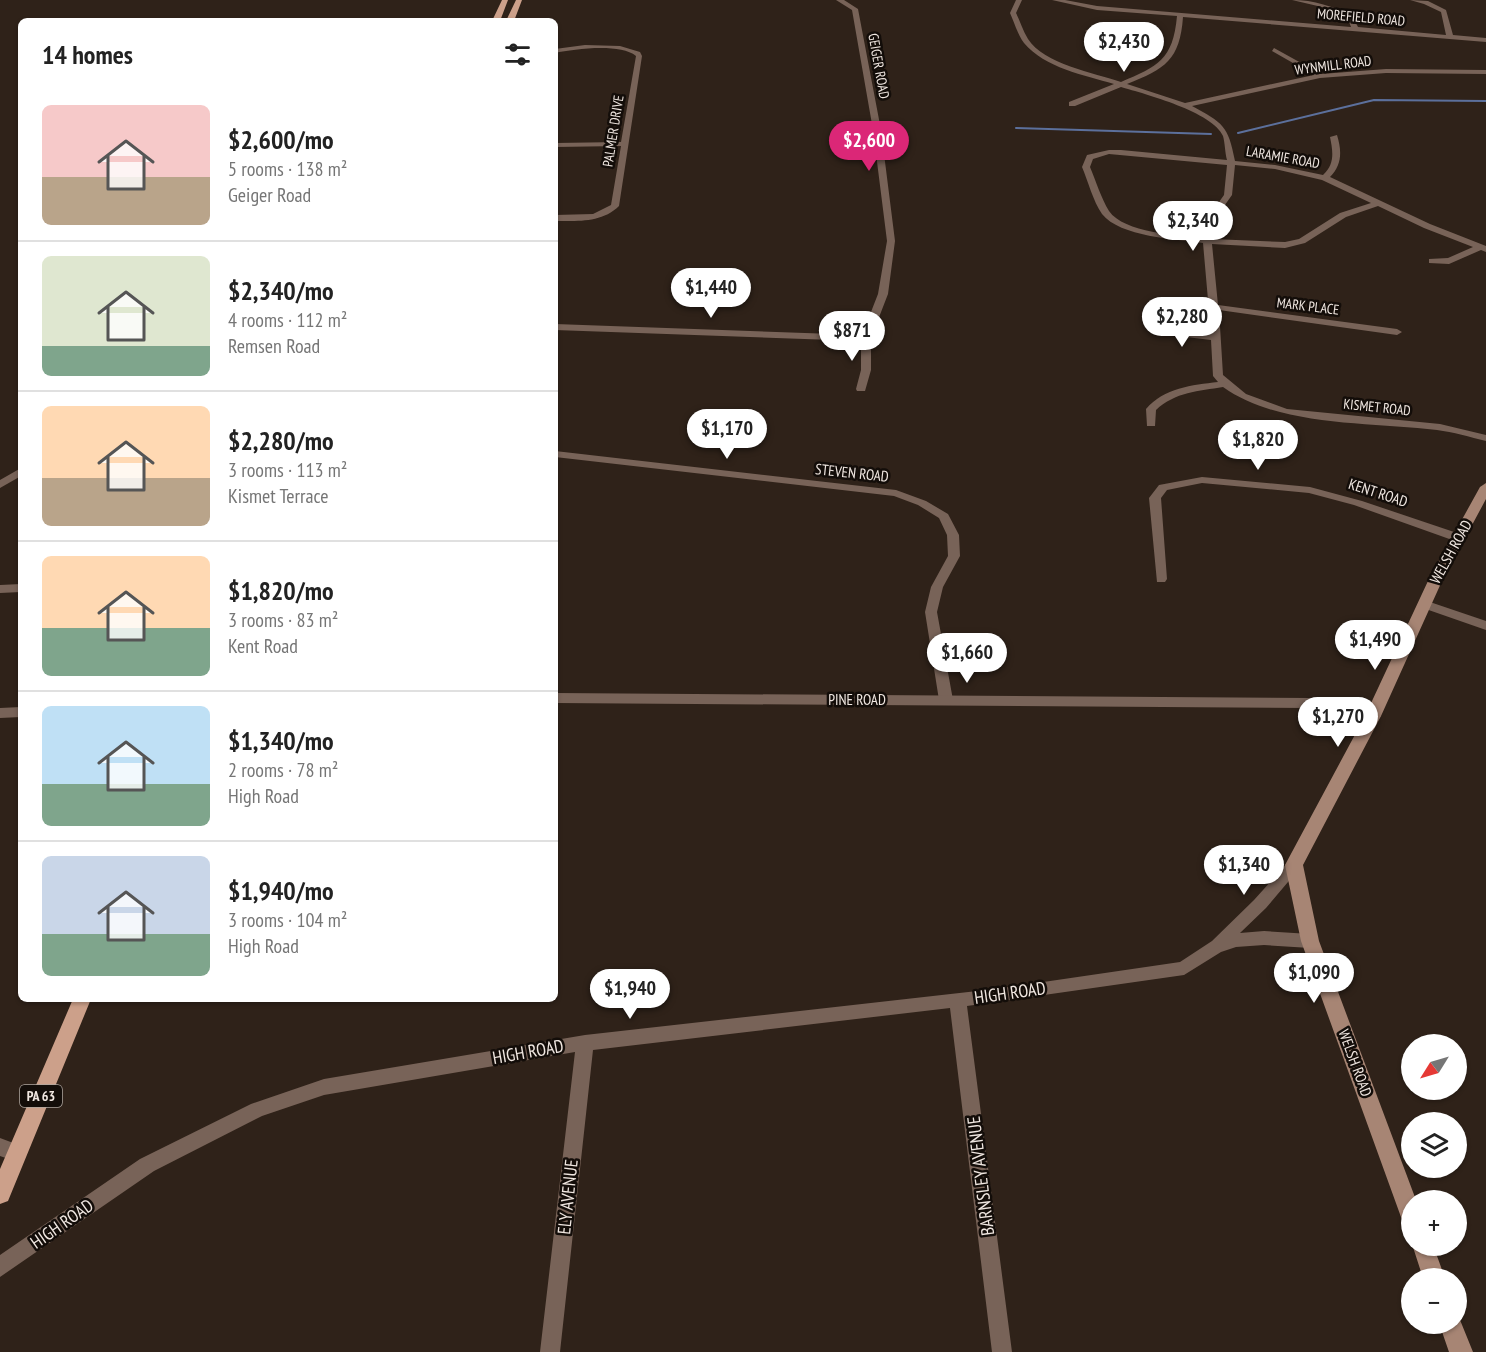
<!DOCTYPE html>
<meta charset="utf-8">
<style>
:root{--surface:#fff;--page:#f6f6f6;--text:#222;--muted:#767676;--line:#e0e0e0;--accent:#db2777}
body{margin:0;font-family:"PT Sans Narrow",sans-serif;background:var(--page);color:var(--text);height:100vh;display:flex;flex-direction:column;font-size:22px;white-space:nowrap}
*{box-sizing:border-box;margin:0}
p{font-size:20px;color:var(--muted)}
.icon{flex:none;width:33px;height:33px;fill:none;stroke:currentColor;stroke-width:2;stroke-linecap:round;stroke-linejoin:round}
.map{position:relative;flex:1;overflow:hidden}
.drawer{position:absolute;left:18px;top:18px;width:540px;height:984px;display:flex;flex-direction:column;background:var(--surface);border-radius:9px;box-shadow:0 2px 4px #0004}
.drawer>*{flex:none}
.needle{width:39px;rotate:233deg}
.buttons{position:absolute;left:1401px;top:1034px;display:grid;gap:12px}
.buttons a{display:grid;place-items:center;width:66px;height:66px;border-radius:50%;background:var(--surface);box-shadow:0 2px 4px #0004;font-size:30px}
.price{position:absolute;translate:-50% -51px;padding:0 14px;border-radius:21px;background:#fff;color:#222;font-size:20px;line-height:39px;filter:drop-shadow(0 2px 3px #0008)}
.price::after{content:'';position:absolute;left:50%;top:36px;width:18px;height:14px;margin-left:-9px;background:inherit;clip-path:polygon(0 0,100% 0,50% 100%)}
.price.active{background:var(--accent);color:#fff}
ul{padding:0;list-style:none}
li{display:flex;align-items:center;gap:18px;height:150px;padding:0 24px}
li+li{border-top:2px solid var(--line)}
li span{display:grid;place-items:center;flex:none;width:168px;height:120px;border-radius:9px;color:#555}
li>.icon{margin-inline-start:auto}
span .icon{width:72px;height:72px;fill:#fffc;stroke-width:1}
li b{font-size:26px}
h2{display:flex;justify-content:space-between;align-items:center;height:72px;padding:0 24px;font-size:26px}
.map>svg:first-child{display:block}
</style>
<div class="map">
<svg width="1486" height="1352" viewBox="0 0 1486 1352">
<rect width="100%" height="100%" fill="#2f2219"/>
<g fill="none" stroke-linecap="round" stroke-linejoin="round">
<path stroke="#5c709c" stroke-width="2" d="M1016,128L1211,134
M1238,133L1374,100L1486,101"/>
<path fill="#786358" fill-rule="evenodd" d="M836,0H844L858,9L881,130L895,241L888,294L871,338V370L865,391H857L856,389L861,370V341L555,330V324L862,335L878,294L887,241L873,130L852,10Z
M1016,0H1022L1016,13C1020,21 1023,31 1028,39C1044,64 1094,73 1121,82C1158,66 1173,60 1177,16L1097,10L1052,0H1065L1097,6L1351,27L1348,19L1322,7L1292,0C1314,0 1333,6 1353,17L1358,27L1446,35L1441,12L1424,4L1410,0L1428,1L1446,10L1453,35L1486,38V42L1183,17C1180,60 1165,69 1127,84L1185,103L1314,75L1272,51L1274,48L1321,74L1386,69L1486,70V74L1386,73L1320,78L1192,106C1223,123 1228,125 1235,161L1275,165L1323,175C1335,164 1333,152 1330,137L1337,135C1342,151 1342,165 1330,177L1430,224L1486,246V252L1481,250L1449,264L1429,263V259L1448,258L1473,247L1424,228L1378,206L1346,217L1305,243L1285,248L1212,244L1218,305L1397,329L1402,332L1397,335L1219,310L1223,375L1246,394L1287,409L1440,424L1486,435V441C1470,437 1453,432 1437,430C1370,422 1279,427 1223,387C1199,391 1175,392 1156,410L1155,426H1147L1146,409C1164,388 1192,385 1218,382L1213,376L1211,340L1153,333L1148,330L1153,327L1211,334L1203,243C1176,239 1120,237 1102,214C1093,201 1088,181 1082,167L1087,155L1109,150H1121L1227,160C1225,153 1225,143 1223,136C1213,112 1145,94 1121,87L1075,106H1069V102L1114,84C1084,75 1045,68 1024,43C1018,35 1014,22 1010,13ZM1109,154L1227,165L1224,195L1204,223L1203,238C1178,235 1124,233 1109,211C1101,198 1096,181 1090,167L1093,159ZM1235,165L1275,169L1322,180L1371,203L1340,213L1299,239L1285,242L1212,239V223L1232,195Z
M1094,26L1109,30L1110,31L1097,36L1085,31Z
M585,45L620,46L640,52L642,56L619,206C602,223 577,221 555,221V215L593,214L611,205L621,146L555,147V143L621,142L636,56C620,43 575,49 555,53V49Z
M555,451L896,490L926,501L948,514L959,535L960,556L943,587L937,612L953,700L951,703L946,705L939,700L925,612L931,587L948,556L947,535L939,518L918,505L894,496L555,457Z
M21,468V476L0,488V480Z
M1202,477L1310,487L1362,501L1463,535L1465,538L1463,541H1455L1354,505L1309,493L1202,483L1167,490L1161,498L1167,579L1165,582H1157L1149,498L1159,485Z
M21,584V592L0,593V585Z
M1424,600L1486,621V630L1420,607L1418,604L1420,601Z
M1294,859L1299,861L1302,865L1299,869L1266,908L1240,933L1264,931L1310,934L1316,936L1318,941L1316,946L1310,948L1264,945L1236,947L1221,952L1184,975L967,1006L1012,1352H992L950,1008L593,1050L560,1352H540L575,1052L324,1095L262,1116L154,1171L0,1277V1255L140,1159L251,1104L324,1079L585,1035L995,989L1180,962L1212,941L1254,900L1289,861Z
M0,1138L24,1147L26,1153L24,1159L17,1162L0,1156Z"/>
<path fill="#786358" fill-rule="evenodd" d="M555,693L1310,698L1347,702L1378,712L1381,716L1378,720L1373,721L1346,712L1310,708L555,703Z
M21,707V717L0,718V708Z"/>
<path fill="#a78574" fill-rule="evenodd" d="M1486,483V499L1442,581L1381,716L1303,865L1319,941L1416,1200H1412V1227L1404,1224L1401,1217L1301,941L1285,865L1365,716L1428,581L1480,487Z
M1412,1244L1433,1245L1445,1278H1423Z
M1456,1314L1458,1315L1473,1352H1449L1439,1323H1456Z"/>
<path fill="#cca08a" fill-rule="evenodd" d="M502,0H508L500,21H492Z
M516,0H522L514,21H506Z
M73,999H91L8,1201L0,1204V1169Z"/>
</g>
<g text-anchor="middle" stroke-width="5" stroke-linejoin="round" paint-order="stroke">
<g font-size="14" fill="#f0e7e1" stroke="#130d09">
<text transform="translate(1361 17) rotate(5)" y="5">MOREFIELD ROAD</text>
<text transform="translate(1333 65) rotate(-7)" y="5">WYNMILL ROAD</text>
<text transform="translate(879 66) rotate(80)" y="5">GEIGER ROAD</text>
<text transform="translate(613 131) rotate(-81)" y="5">PALMER DRIVE</text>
<text transform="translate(1283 157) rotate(10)" y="5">LARAMIE ROAD</text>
<text transform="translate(1308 306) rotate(7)" y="5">MARK PLACE</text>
<text transform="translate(1377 407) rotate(6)" y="5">KISMET ROAD</text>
</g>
<rect fill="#130d09" stroke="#aea6a0" stroke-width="1.5" x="20" y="1085" width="42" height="22" rx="4.5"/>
<g font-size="14" font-weight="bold" fill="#f0e7e1">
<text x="41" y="1101">PA 63</text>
</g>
<g font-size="15" fill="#f0e7e1" stroke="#130d09">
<text transform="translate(852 473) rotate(6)" y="5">STEVEN ROAD</text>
<text transform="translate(1378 493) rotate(18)" y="5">KENT ROAD</text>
<text transform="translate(1451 552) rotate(-61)" y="5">WELSH ROAD</text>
<text x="857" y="705">PINE ROAD</text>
<text transform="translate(1355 1063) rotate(70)" y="5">WELSH ROAD</text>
</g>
<g font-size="18" fill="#f0e7e1" stroke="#130d09">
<text transform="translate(1010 993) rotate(-8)" y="6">HIGH ROAD</text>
<text transform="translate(528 1052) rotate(-10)" y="6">HIGH ROAD</text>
<text transform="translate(981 1176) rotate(-97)" y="6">BARNSLEY AVENUE</text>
<text transform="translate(568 1197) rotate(-84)" y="6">ELY AVENUE</text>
<text transform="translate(62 1224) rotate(-35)" y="6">HIGH ROAD</text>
</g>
</g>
</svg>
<div class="buttons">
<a><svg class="needle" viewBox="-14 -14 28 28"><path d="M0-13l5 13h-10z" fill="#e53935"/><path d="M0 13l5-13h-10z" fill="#767676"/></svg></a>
<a><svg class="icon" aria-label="layers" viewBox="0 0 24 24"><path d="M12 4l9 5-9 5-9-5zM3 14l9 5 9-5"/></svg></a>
<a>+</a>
<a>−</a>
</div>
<b class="price" style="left:1124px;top:73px">$2,430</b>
<b class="price active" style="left:869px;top:172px">$2,600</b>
<b class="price" style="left:1193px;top:252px">$2,340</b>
<b class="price" style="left:711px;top:319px">$1,440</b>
<b class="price" style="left:1182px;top:348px">$2,280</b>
<b class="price" style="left:852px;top:362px">$871</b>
<b class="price" style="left:727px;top:460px">$1,170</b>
<b class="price" style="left:1258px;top:471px">$1,820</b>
<b class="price" style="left:1375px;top:671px">$1,490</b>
<b class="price" style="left:967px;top:684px">$1,660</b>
<b class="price" style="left:1338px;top:748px">$1,270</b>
<b class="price" style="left:1244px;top:896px">$1,340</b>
<b class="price" style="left:1314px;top:1004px">$1,090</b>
<b class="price" style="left:630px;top:1020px">$1,940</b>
<section class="drawer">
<h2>14 homes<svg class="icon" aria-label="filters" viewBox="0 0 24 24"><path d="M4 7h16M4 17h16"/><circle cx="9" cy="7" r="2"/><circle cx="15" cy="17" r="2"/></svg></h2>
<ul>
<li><span style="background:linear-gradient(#f6c9c9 60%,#b9a48a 0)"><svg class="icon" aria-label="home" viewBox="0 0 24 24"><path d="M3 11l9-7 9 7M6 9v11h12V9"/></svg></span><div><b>$2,600/mo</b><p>5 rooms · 138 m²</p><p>Geiger Road</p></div></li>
<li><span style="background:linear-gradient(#dfe7d0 75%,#7fa58c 0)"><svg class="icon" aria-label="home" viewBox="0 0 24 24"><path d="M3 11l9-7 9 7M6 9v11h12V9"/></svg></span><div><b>$2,340/mo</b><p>4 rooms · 112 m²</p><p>Remsen Road</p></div></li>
<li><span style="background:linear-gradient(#ffd9b3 60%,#b9a48a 0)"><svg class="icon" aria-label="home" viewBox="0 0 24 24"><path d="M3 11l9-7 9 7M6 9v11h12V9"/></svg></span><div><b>$2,280/mo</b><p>3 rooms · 113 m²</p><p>Kismet Terrace</p></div></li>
<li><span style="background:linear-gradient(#ffd9b3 60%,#7fa58c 0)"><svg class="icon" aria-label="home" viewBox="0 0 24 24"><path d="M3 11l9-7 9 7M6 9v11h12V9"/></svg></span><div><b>$1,820/mo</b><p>3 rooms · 83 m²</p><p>Kent Road</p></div></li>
<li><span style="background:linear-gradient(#bfe0f5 65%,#7fa58c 0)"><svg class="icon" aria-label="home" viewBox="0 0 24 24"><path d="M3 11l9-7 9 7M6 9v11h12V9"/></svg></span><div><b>$1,340/mo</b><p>2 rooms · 78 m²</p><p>High Road</p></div></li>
<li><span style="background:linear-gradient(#c9d6e8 65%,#7fa58c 0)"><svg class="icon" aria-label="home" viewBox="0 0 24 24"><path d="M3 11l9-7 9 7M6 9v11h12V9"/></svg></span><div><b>$1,940/mo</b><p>3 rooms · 104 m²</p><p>High Road</p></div></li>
</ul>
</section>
</div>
